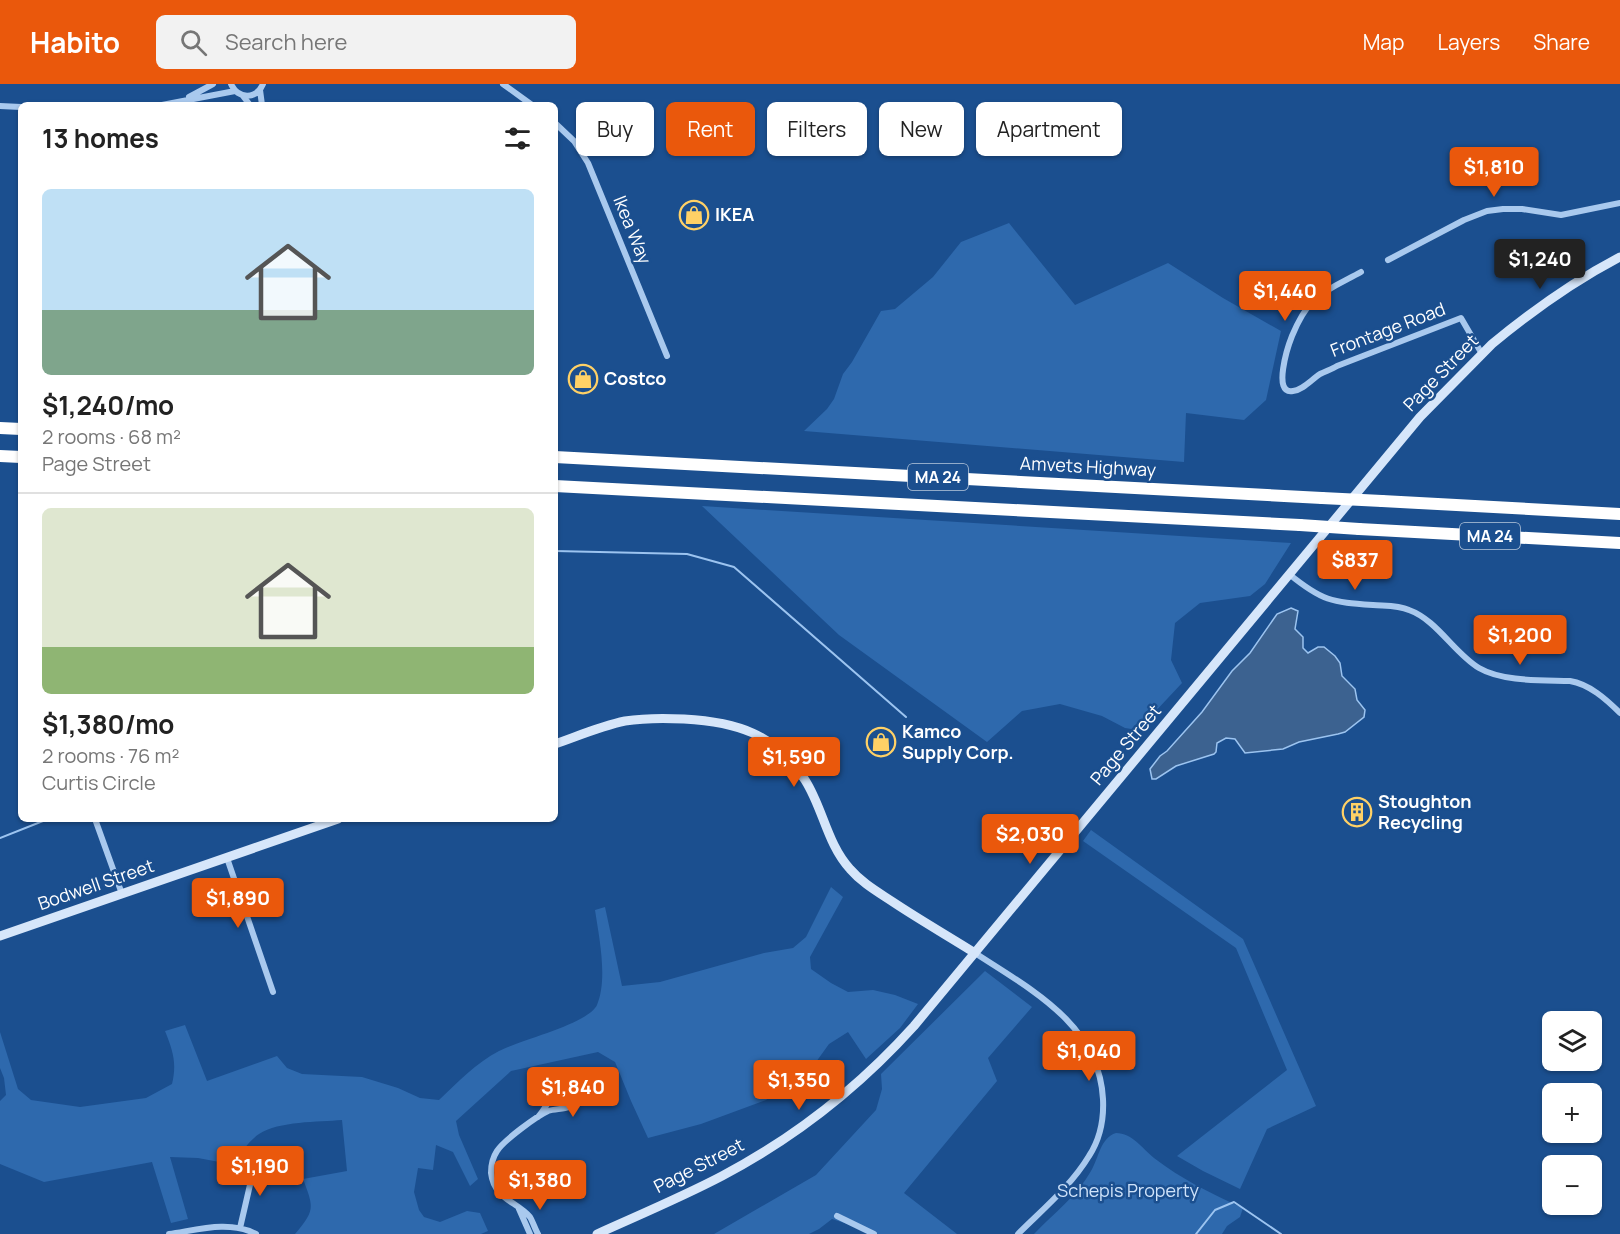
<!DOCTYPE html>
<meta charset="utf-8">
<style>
:root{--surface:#fff;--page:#f2f2f2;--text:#222;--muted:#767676;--line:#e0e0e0;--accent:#ea580c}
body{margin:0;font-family:Manrope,sans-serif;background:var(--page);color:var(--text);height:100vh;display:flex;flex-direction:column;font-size:22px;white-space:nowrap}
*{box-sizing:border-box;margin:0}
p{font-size:20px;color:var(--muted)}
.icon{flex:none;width:33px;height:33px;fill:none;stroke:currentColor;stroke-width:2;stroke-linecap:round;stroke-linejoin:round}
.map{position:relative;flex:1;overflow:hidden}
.details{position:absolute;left:18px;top:18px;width:540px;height:720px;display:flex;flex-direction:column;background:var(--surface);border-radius:9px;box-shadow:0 2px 4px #0004}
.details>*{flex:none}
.hud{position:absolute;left:576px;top:18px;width:570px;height:54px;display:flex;gap:12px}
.tools{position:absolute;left:1542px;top:927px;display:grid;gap:12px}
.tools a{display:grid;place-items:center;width:60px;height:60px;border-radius:9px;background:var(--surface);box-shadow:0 2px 4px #0004;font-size:30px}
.price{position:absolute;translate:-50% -51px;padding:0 14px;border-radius:6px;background:var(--accent);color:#fff;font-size:20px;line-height:39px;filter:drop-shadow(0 2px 3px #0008)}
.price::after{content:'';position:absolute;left:50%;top:36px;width:18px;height:14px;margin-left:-9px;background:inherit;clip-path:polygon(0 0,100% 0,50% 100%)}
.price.on{background:#222;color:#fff}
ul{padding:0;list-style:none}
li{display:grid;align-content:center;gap:12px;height:318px;padding:0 24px}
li+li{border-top:2px solid var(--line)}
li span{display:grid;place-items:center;height:186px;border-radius:9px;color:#555}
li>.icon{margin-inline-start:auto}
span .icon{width:108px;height:108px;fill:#fffc;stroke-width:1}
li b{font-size:26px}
h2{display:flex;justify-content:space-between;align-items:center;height:72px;padding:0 24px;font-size:26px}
.pill{padding:0 21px;border-radius:9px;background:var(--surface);box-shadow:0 2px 4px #0004;font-size:21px;line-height:54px}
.pill.on{background:var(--accent);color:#fff}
header{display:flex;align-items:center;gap:36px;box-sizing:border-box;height:84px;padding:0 30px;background:var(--accent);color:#fff}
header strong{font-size:28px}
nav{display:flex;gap:33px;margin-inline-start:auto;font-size:21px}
.search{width:420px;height:54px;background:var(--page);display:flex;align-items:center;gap:15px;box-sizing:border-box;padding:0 21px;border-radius:9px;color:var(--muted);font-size:22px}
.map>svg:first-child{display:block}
</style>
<header>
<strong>Habito</strong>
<div class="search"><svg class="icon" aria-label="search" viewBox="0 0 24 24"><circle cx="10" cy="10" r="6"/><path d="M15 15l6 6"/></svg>Search here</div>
<nav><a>Map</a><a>Layers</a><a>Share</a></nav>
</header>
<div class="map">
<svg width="1620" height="1150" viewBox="0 0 1620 1150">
<rect width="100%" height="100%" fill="#1b4f8f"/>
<path fill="#2e69ad" d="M1009,139L1075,221L1168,179L1223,214L1281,247L1266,316L1244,336L1186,329L1184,378L804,347L827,325L834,315L843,290L852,278L881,227L895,225L933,193L961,158Z
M702,422L1291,459L1265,500L1250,512L1200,519L1175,539L1171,576L1182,599L1138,646L1125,644L1102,632L1060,620L1022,627L987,658L839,551Z
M1091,746L1243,855L1316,1022L1267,1045L1240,1105L1203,1087L1177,1072L1287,986L1236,864L1083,757Z
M831,803L843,813L810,873L811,885L831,899L848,908L873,906L895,911L918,920L900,944L866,975L848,948L829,960L816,978L766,1016L701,1040L648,1054L631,1017L615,978L598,968L511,987L456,1037L459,1051L478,1095L470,1102L453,1068L436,1061L433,1086L418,1084L414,1108L419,1126L424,1133L440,1138L467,1127L480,1129L488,1147L481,1150H295C315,1126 314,1124 303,1095L347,1087L342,1036C318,1038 279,1037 259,1050C247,1058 241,1071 230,1080L198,1074L170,1073L188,1135L171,1139L152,1078L44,1098L0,1080V1017L6,1011L4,994L0,984V948L18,1005L31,1016L80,1023L146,1014L172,1000C177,979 173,967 165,947L185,941L207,997L277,972L287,984L302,990L362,993L398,1004L420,1014L439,1016C458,998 476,979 499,967C520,956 588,940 597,921C608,895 599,853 595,826L605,823L622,902L660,898L764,869L793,864L806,853Z
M985,887L1032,923L988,974L997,997L904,1109L957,1150H878L832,1135L819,1145L809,1150H714L816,1091L876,1026L882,1005L881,990Z
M567,1001L575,1004L577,1012L569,1019L559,1020L557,1017C557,1010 561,1004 567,1001Z
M1116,1049C1132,1049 1142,1064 1154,1074C1181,1095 1212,1110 1243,1124L1240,1133L1227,1142L1222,1150H1034C1054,1129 1077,1112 1091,1087C1099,1074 1100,1054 1116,1049Z"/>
<path fill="#3c6290" stroke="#9cc4f0" stroke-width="1.5" d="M1291,524L1298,527L1295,545L1303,553V564L1308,569L1318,563H1324L1335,572L1340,579L1342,592L1355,605L1357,616L1365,626L1364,633L1345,648L1338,650L1299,658L1283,665L1245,669L1235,655L1226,654L1217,659L1216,668L1214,670L1176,682L1156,695H1152L1150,685L1160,672L1167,667L1202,628L1232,587L1250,569L1277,530Z"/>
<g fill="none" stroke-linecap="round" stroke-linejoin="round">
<path stroke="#9cc4f0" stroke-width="2" d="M555,467L687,470L734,483L906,633
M0,754L48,735
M1196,1150L1215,1126L1234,1118L1281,1150"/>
<path stroke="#a9c9ee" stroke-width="6" d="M231,0C238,15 256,16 263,0
M503,0L532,21
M260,6L262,21
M243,12L250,21
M189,13L213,0
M162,21L235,7
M0,22L21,23
M555,39L574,57L588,79L667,272
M1388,176L1464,136L1487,127L1503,125H1522L1561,131L1620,119
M1361,188C1345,197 1327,204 1313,217C1304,226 1297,240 1292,252C1288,262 1272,311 1293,307C1303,306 1312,295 1320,290C1326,287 1332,285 1337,282L1461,234L1482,270
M1289,490C1322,517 1331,518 1373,521C1385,522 1398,521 1409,526C1437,536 1454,569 1479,584C1503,598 1543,596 1570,597C1589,600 1606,615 1620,629
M95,735L122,810
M227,774L273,908
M975,869C1030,905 1099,940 1103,1015C1104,1035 1100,1055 1089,1072C1071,1102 1042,1126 1018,1150
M519,1125L530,1150
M837,1132L874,1150
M240,1144L256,1075
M169,1150C197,1146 229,1136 256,1150
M538,1150C535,1145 533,1138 530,1133C516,1117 494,1115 491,1089C491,1081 493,1073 497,1067C504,1056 537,1032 548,1027C558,1024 572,1026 579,1017C585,1010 580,1002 574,998H563C552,1008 548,1022 538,1033"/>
<path stroke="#d6e6fa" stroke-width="9" d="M555,660C578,652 601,642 625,637C644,634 664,634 684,635C736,638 775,649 805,696C823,724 827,760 850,785C862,799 878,808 893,818C920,836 948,852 975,869
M0,852L338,735
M597,1150C639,1131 682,1113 722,1092C794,1054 860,1002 914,942L1420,333L1492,260C1532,227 1574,197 1620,173"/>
<path stroke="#fff" stroke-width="12" d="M0,344L21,345
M0,372L21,373
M555,373L1322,414
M555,402L1300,441
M1382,417L1620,430
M1359,445L1620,459"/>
<path stroke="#fff" stroke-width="12" d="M1322,414L1382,417
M1300,441L1359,445"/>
</g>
<defs>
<g id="shop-ring" transform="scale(1.5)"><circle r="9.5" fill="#1b4f8f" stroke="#ffd166" stroke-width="1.5"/><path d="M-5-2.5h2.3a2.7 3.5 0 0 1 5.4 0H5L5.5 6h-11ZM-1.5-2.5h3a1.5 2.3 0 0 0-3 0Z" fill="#ffd166"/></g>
<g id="building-ring" transform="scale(1.5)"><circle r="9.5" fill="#1b4f8f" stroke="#ffd166" stroke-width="1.5"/><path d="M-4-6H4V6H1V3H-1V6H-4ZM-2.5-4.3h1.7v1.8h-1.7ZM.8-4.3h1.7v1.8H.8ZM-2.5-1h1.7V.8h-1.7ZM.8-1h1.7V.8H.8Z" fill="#ffd166"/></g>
</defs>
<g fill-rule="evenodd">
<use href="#shop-ring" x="694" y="131"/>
<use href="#shop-ring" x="583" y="295"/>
<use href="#shop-ring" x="881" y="658"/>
<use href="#building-ring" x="1357" y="728"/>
</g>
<g text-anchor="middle" stroke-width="5" stroke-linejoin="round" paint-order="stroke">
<g fill="#1b4f8f" stroke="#bbcadd" stroke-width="1.5">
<rect x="908" y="380" width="60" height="26" rx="4.5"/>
<rect x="1460" y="439" width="60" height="26" rx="4.5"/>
</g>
<g font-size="16" font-weight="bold" fill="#fff">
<text x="938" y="399">MA 24</text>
<text x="1490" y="458">MA 24</text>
</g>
<g font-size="18" font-weight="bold" fill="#fff" stroke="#1b4f8f" text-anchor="start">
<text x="715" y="137">IKEA</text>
<text x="604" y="301">Costco</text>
<text x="902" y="654">Kamco<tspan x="902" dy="21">Supply Corp.</tspan></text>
<text x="1378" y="724">Stoughton<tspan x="1378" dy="21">Recycling</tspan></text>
</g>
<g font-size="18" fill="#fff" stroke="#1b4f8f">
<text transform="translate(632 146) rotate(68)" y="6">Ikea Way</text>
<text transform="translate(1388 246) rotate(-21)" y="6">Frontage Road</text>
<text transform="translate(1441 289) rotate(-46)" y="6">Page Street</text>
<text transform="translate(1088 383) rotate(3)" y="6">Amvets Highway</text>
<text transform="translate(1126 661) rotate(-50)" y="6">Page Street</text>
<text transform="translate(96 801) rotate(-19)" y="6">Bodwell Street</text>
<text transform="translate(699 1082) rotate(-27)" y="6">Page Street</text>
</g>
<g font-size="18" fill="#cfe3fa" stroke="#1b4f8f">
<text x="1128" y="1113">Schepis Property</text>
</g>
</g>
</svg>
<div class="tools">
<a><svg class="icon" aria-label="layers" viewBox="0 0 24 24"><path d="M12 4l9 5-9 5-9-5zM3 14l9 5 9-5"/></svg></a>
<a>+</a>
<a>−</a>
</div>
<b class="price" style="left:1494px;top:114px">$1,810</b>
<b class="price on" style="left:1540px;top:206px">$1,240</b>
<b class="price" style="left:1285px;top:238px">$1,440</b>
<b class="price" style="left:1355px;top:507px">$837</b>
<b class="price" style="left:1520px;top:582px">$1,200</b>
<b class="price" style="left:794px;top:704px">$1,590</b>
<b class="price" style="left:1030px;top:781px">$2,030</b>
<b class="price" style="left:238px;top:845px">$1,890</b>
<b class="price" style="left:1089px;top:998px">$1,040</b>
<b class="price" style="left:799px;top:1027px">$1,350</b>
<b class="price" style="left:573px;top:1034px">$1,840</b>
<b class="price" style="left:260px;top:1113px">$1,190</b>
<b class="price" style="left:540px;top:1127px">$1,380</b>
<div class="hud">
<a class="pill">Buy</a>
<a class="pill on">Rent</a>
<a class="pill">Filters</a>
<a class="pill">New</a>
<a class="pill">Apartment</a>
</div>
<section class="details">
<h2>13 homes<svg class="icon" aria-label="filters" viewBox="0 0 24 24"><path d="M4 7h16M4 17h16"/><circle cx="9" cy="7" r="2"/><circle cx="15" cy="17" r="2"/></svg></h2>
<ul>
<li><span style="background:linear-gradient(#bfe0f5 65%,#7fa58c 0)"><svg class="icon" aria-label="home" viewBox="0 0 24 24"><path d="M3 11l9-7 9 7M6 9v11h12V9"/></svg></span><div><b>$1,240/mo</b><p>2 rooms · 68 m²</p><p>Page Street</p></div></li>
<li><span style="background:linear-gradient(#dfe7d0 75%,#8fb573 0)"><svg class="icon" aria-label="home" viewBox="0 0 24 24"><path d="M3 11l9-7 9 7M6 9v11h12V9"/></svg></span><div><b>$1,380/mo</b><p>2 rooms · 76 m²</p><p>Curtis Circle</p></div></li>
</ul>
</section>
</div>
